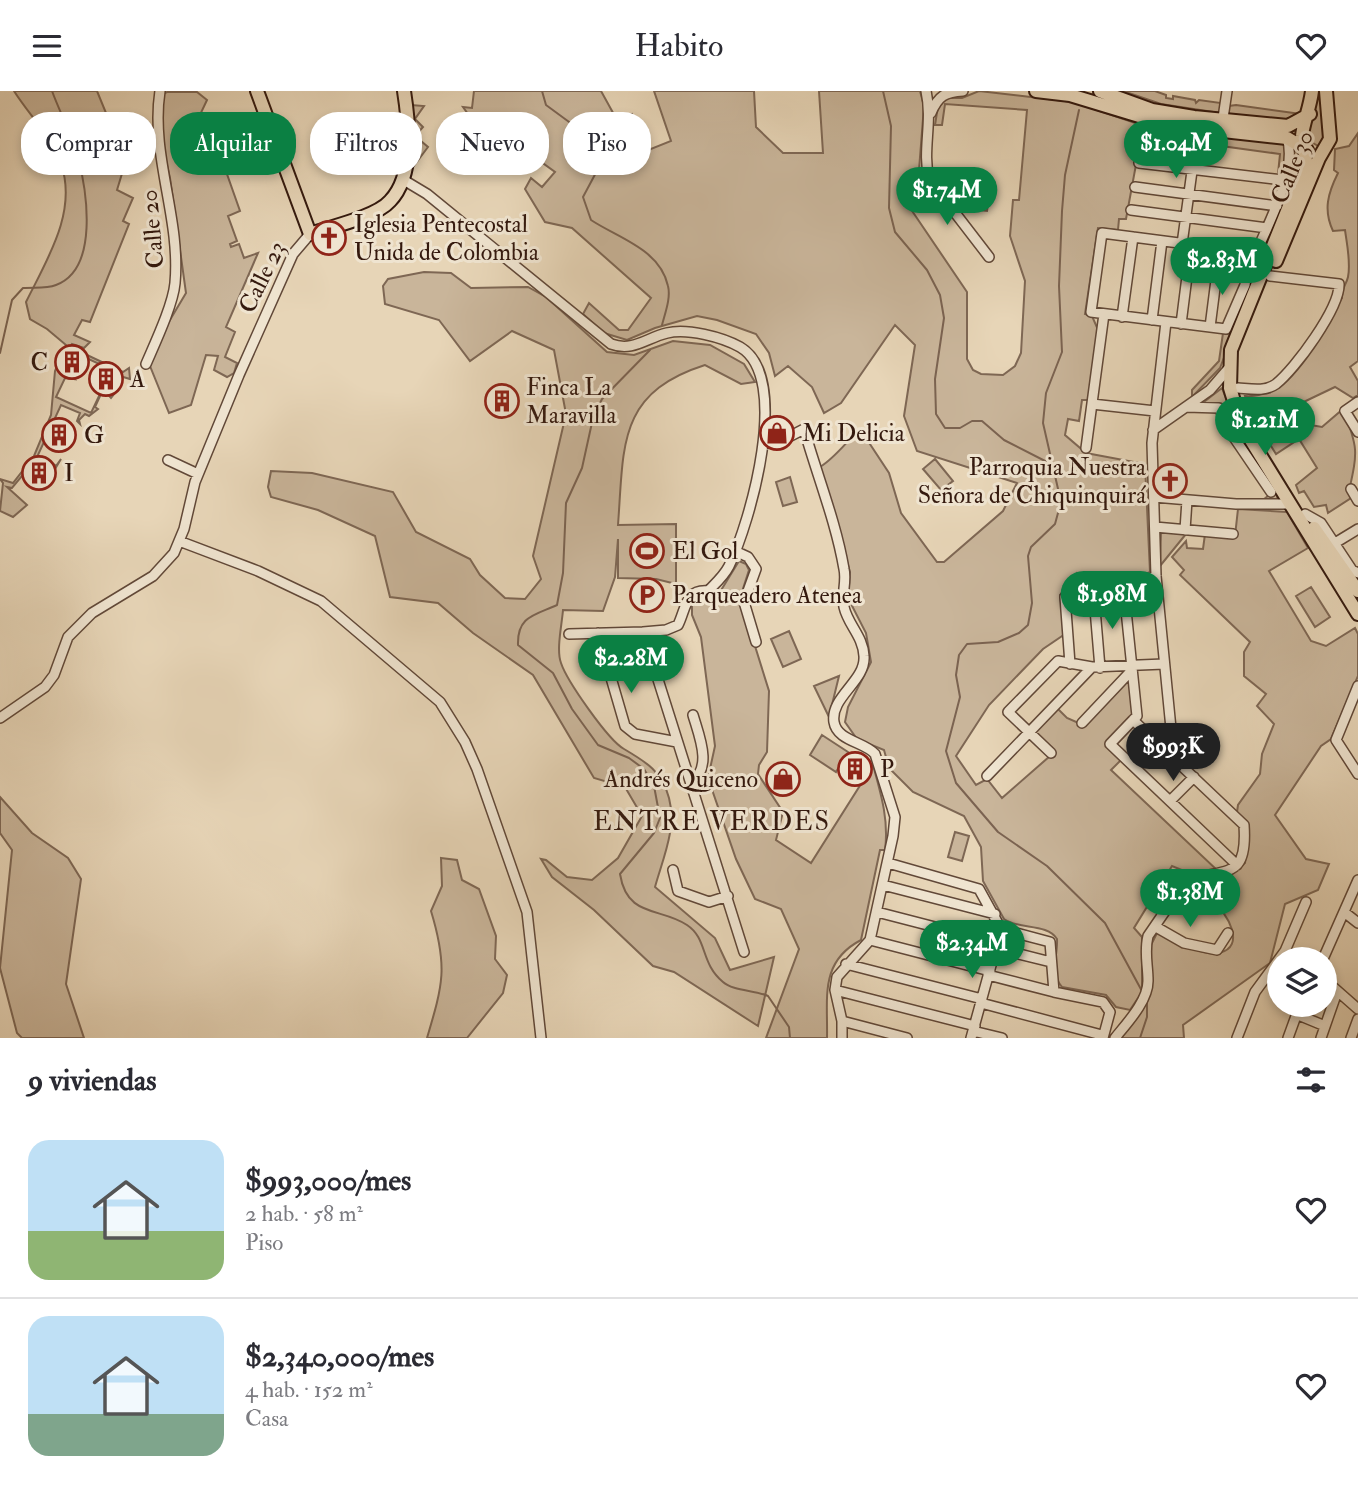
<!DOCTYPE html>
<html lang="es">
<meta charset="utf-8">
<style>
:root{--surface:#fff;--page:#f7f7f7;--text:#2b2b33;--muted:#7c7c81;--line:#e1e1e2;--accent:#0b8043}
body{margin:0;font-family:"IM FELL Double Pica",serif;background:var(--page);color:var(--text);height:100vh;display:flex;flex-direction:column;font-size:26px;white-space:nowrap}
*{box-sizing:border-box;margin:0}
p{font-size:23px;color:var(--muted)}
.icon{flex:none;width:38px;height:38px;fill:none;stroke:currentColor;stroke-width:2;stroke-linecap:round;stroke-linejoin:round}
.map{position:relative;height:947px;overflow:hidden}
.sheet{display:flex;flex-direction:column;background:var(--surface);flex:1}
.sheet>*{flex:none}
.top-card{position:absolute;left:21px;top:21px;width:700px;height:63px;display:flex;gap:14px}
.tools{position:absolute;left:1267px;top:856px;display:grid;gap:14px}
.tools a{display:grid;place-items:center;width:70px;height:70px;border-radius:50%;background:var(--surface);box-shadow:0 4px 10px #0003;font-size:35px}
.price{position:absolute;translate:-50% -60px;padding:0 16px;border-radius:24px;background:var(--accent);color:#fff;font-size:23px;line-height:46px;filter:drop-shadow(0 2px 4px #0008)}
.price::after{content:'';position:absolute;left:50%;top:42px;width:21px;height:16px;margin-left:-10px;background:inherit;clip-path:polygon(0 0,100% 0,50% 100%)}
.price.active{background:#222;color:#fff}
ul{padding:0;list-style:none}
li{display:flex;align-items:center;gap:21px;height:175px;padding:0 28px}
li+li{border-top:2px solid var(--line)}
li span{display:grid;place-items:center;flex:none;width:196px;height:140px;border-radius:21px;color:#555}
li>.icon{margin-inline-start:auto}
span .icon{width:84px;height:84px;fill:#fffc;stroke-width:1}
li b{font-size:30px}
h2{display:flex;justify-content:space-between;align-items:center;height:84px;padding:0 28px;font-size:30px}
.pill{padding:0 24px;border-radius:28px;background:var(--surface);box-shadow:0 4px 10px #0003;font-size:24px;line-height:63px}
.pill.active{background:var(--accent);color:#fff}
header{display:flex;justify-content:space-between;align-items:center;height:91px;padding:0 28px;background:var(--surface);font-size:32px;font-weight:600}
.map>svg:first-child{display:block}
</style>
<header><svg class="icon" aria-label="menu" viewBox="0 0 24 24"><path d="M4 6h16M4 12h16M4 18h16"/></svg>Habito<svg class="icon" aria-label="heart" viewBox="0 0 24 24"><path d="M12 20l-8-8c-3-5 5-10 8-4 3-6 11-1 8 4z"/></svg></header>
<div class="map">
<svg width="1358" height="947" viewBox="0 0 1358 947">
<rect width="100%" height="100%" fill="#e7d5b7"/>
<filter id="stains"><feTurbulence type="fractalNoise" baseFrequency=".00286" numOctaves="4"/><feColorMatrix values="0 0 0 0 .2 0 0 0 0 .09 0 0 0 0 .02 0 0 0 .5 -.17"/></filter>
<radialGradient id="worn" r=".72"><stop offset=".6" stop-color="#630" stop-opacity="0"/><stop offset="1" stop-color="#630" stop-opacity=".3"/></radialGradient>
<path fill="#c9b59a" stroke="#7e6754" stroke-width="2" d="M14,0H97L113,39L102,66L124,76L117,99L133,107L123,130L129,133L90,231L82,229L74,244L90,251L84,257L72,253L70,256L123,281L129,277L130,288L120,285L118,298L111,307L103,298L111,301L119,282L67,258L59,277L74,288L65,287L56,306L91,322L100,303L93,298L101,303L95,316L98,318L89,325L85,323L79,329L80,333L77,330L80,322L61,314L37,366L44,370L46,367L56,375L61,368L49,388L53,381L42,375L36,368L12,397L7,396L27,414L13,426L0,420L3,392L0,388L13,392L34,365L51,324L55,280L66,254L47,238L30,228L26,211C46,170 78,121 61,73C52,46 29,24 14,0Z
M474,0H601L617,29L632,23L646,60L671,50L654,0H754L756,36L783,62H823L819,0H920L924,15L919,79L904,108L967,201V268L973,279L981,283L1003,284L1015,275L1021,262L1025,190L1010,145L1013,109H1019L1027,19L945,13L942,34H935L938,15L945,7H962L979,0L1073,11L1156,39L1188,45L1165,46L1161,71L1137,68L1126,128H1119L1118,139L1098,137L1085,223L1092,225L1099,241L1089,309H1082L1079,330L1068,328L1065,344L1086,362L1145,373L1150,481L1104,503L1096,501L1077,482L1060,504L1065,543L1043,558L989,614L956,665L976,694L987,688L1002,707L1050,665L1034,642L1057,617L1067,627L1083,634L1130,585L1133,626L1107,654L1122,668L1111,679L1217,779L1184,780L1172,775L1134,837L1142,846V901L1130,919L1116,916L1106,904L1062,896C1049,882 1058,865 1057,848C1047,832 1019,839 1004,828L983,790L981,756L964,725L913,701L889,677L884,659L857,648L845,631L848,616L871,571L866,542L848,507L850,481L820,376C835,367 847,350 860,338L889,382L901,422L937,471H944L1003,420L1017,392L917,360L904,325L915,254L895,234L841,312L824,322L812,296L788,275L775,285L769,262L756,243L717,229L697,225L655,237L627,249L604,242L583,223L589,212L619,239H628L651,207L572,137L545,131L525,98L531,87L542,96L555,81L504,44L473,30L463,16L472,17Z
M1123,0H1155L1166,4V7L1173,8V5L1195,9L1196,12L1199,9L1221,12L1220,22L1161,13Z
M1316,0H1322L1325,46L1318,55L1308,49Z
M167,1H197L207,9L198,28L201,37L211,38L240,120L228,125L237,150L230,153L231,156L239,153L244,167L258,162L226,236L235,241L225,266L237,272L234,282L227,286L214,279L218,265L206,264L191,314L169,322L150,275L164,239L186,202L170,87L162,53L160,23L163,3Z
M411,14L424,15L415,28L423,36L415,45L428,56L410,80Z
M1236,14L1301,23L1287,29L1228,23L1229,15Z
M1199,41L1286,53L1284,78L1278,83L1280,63L1200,52Z
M1358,42V270L1350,276L1358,290V304L1353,307L1335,296L1291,317L1299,332L1322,336L1343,318C1358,356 1358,360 1349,400L1351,407L1328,422L1326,414L1314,416L1304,400L1299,402L1296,394L1317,377L1299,348L1276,363L1253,326L1245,305C1288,309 1321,239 1342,207C1341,197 1346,195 1348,186C1351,171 1347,154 1345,139L1333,140C1323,119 1328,102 1338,82L1334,79L1335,58L1349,55Z
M970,89L995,92L994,105L968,102Z
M963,104L989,107L987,120L962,117Z
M1265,159L1220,277L1192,306V299L1219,270L1223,242L1253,166L1260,167Z
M424,181L451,182L471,197L528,196L546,206L607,261L634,264L673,250L710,254L744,273L755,291L741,293L705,274C617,302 624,355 618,434L676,433V493L656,488L618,487V448L615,486L603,520L563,519C562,533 556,559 561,572C567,590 608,649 624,658C646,671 662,680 669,707C677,737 663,767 655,796L715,847L730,879L774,866L758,935L674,881L653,875L594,819L552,786L541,768L546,769L567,786L592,789L618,767L642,725L625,696L594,687L533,584L473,542L438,512L390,506L375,445L318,419L271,406L268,396L271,380L312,382L393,401L416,441L470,468L480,484L505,507L525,508L541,488L533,465L566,323L554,259L512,240L470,270L439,229L385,213L383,195L388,188Z
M1222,297L1233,326L1278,403L1277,408L1263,409L1269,404L1221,314H1200Z
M935,368L953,390L941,399L923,378Z
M790,386L797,411L783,415L776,391Z
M1238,418L1287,421L1308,457L1269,480L1311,550L1326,555L1355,537L1358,543V585L1331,648L1321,655L1275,724L1306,768L1329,773L1318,799L1285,813L1270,872L1183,934L1184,947H1121L1150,904V856L1157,842C1171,849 1204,865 1219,862C1247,856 1227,821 1213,811L1214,806L1190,792L1227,786L1245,772L1249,736L1237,721L1238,714L1260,683L1262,663L1274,633L1257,615L1266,603L1244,585V561L1250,551L1180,484L1184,479L1172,466L1186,450L1187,457L1203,458L1205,443L1235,445Z
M1161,441L1186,443L1160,475Z
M739,470L746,473L749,479L740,507L769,600L767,661L759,674L758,683L783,721L776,749L811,772L873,674C881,703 889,729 885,759H880L861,849C819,871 828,907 827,947H766L799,858L781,818L755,808L736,768L708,687L715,655L701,546L692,524V514L715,509Z
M1311,496L1330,526L1315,536L1296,505Z
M789,540L801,568L783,576L771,548Z
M839,585L829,626L814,595Z
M822,644L848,661L836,681L810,664Z
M0,706L32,742L68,767L81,788L66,893L84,947H22L17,942L0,877L12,759L0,742Z
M955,741L969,745L962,770L948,766Z
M441,767L457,769L462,789L479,798L496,845L495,868L507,884L503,902L467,947H427C443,893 448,876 431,820L442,795Z"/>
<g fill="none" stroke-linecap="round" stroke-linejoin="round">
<path stroke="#7b6351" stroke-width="2" d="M542,0L546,14L595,50L599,76L583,106L591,129C618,147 660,158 668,195C671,207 665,222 662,234
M883,0L891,35L889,117L895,141L927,179L940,204L944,227L935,288L936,323L945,337H960L972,330H982L1004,349L1051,373
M1079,19L1065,84L1062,120L1059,195L1062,261L1046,302L1043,332L1061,411L1055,433L1031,456L1028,465L1032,512L1028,534L1019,542L998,551L967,553L959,564L956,584L960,606L946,660L956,692L998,741L1047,775L1105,832L1143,902
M650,259L602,308L593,327L582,377L566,412L563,482L557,514C535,524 517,525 518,554L553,582L572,618L598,654L629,667L644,678L654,695L660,727L654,742L620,783C627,827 660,816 687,834C708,848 700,872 723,891C733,900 755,899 768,905L789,936L790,947
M0,262L12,209L23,197C34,196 46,198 56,194C99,178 87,101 78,66C72,44 60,22 52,0
M1140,947L1147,926V910"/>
<g stroke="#614838" stroke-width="12">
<path id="minor" d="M926,0C933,31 922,59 929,88L989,166
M931,22C938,5 945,1 963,0
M1223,27L1227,0
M1139,72L1283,89
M402,88L427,103L611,253C633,261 646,247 667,242C687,237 722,246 740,256C792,286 750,432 729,475C724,485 716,492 708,500C685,498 686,518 678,534L666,539L643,541L744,861
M1135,96L1277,115
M1131,119L1267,137
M1182,153L1196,51L1194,32
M1250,162L1245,194L1226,238L1091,221L1102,142L1256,162C1268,133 1298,78 1287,47
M1122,226L1133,146
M1152,229L1162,150
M1166,231L1152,352L1156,485L1174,668
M1181,233L1191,154
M1210,236L1220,158
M146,273C155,252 173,214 175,192C181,127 150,64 160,0
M1238,297C1251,298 1265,301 1276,293C1295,278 1340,217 1339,193L1270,185
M1358,311L1345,320L1358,341
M1092,313L1155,320
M1186,316L1219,317L1235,348L1271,401
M1153,339L1210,299L1229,277
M763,353L781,350L804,338C817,384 836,431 844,478C847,491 841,504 844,516C848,534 863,545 864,565C866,590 830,606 834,631C837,650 865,651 875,663L895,726L893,745L870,849L837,886L835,899L842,930V947
M1086,357L1104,223
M168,369L198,383
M1351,398L1358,410
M1154,406L1236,413H1289
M1305,423L1321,432L1352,479L1358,482
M1155,436L1233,443
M1185,439L1187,409
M179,450L258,480L321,510L440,611L465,651L477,678L527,821L541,947
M1335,452L1358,438
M735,460L748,466L756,478L744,511L756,551
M1124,500L1137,625L1133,629
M1094,506L1100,577
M598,542L625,635L635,643L677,651
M569,543L643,541
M1070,573L1065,506L1104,507L1156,485
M1358,595L1336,649L1358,683
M0,627L45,596L54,584L68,546L92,522L153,485L174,462L184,438L195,391L239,284L293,163L310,143
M1082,632L1132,579
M1051,662L1008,621L1058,570L1092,576L1164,573
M987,685L1092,576
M691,692C713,676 699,645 693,624
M1170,710L1194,686
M888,772L979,798L1001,838L971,947
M673,779L678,800L709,811L728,805
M883,794L995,823
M877,821L997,852
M1344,821L1358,832
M1156,836L1184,852L1217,859L1228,842
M1001,838L1050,851L1054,901L1103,911L1110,921L1103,947
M870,849L990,880
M995,857L1051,871
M1285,860L1306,811
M1323,868L1358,789
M846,873L982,908
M988,884L1054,901
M1325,889L1358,918
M835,899L975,935
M981,912L1098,943L1103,947
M1296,923L1325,935
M842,930L907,947
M973,940L1002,947
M1115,947C1127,932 1148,910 1148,890C1148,874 1144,861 1148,845L1185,791C1224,775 1248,792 1244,734L1133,629L1110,653L1237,774
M1237,947L1255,901L1285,860L1297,868
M1288,947L1300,914
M1321,947L1337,901
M1351,947L1358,928"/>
</g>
<g stroke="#34190e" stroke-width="16">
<path id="major" d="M257,0L310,143C330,136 376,126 390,110C415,84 409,32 404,0
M1036,0L1070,4L1169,34L1287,47L1307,59
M1100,0L1152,19L1194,26L1288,35L1310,23
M1312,0C1310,17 1303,32 1302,45C1301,55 1307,62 1306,73L1231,259L1230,297L1241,333L1358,523
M1276,170L1319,67L1330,48L1326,0
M1314,437L1358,500"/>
</g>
<use href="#minor" stroke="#efe4d0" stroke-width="9"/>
<use href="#major" stroke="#e7d5b7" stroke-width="12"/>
</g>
<defs>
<g id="church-ring" transform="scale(1.75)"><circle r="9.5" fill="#efe4d0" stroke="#8f2418" stroke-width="1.5"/><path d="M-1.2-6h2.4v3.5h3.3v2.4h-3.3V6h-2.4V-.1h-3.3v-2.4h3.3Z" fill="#8f2418"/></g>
<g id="building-ring" transform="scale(1.75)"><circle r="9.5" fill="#efe4d0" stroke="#8f2418" stroke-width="1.5"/><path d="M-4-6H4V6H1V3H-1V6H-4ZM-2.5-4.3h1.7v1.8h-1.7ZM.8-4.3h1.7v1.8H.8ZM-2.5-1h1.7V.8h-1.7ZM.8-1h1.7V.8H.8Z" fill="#8f2418"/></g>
<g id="shop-ring" transform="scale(1.75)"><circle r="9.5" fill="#efe4d0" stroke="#8f2418" stroke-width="1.5"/><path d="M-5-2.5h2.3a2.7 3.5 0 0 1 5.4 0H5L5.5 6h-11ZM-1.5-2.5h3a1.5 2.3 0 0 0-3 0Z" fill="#8f2418"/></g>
<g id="stadium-ring" transform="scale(1.75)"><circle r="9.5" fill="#efe4d0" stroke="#8f2418" stroke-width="1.5"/><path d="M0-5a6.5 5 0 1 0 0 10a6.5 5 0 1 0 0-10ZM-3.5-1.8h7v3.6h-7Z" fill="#8f2418"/></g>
<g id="parking-ring" transform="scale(1.75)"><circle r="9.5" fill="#efe4d0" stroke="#8f2418" stroke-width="1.5"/><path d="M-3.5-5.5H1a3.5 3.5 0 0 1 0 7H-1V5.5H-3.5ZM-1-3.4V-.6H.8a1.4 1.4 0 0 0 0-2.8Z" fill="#8f2418"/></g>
</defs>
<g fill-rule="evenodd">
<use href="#church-ring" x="329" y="147"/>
<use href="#building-ring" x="72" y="271"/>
<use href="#building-ring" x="106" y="288"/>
<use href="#building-ring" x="502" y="310"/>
<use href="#shop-ring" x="777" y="342"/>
<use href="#building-ring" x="59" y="344"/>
<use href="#building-ring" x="39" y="382"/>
<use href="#church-ring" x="1170" y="390"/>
<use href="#stadium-ring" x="647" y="460"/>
<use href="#parking-ring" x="647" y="504"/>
<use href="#building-ring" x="855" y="678"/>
<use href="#shop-ring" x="783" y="688"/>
</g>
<g text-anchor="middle" stroke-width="6" stroke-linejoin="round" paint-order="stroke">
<g font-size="24" fill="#34190e" stroke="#efe4d0">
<text transform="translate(1292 76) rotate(-68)" y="8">Calle 30</text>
<text transform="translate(152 138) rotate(-95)" y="8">Calle 20</text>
<text transform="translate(262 186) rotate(-64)" y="8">Calle 23</text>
</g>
<g font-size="24" fill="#34190e" stroke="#efe4d0" text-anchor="start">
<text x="354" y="141">Iglesia Pentecostal<tspan x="354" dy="28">Unida de Colombia</tspan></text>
<text x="48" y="279" text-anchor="end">C</text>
<text x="130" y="296">A</text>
<text x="526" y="304">Finca La<tspan x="526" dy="28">Maravilla</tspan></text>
<text x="802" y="350">Mi Delicia</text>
<text x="84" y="352">G</text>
<text x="1146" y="384" text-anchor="end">Parroquia Nuestra<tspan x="1146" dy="28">Señora de Chiquinquirá</tspan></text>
<text x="64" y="390">I</text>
<text x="672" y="468">El Gol</text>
<text x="672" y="512">Parqueadero Atenea</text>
<text x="880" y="686">P</text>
<text x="758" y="696" text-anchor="end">Andrés Quiceno</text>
</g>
<g font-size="26" letter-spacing="2" fill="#34190e" stroke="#efe4d0">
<text x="712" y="739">ENTRE VERDES</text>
</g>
</g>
<rect width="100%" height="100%" filter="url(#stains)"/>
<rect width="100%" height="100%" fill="url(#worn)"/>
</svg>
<div class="tools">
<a><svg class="icon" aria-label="layers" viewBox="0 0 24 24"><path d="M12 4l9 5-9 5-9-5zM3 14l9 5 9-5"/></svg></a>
</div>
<b class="price" style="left:1176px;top:89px">$1.04M</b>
<b class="price" style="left:947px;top:136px">$1.74M</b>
<b class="price" style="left:1222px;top:206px">$2.83M</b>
<b class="price" style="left:1265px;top:366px">$1.21M</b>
<b class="price" style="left:1112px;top:540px">$1.98M</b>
<b class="price" style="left:631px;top:604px">$2.28M</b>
<b class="price active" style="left:1173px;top:692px">$993K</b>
<b class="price" style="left:1190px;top:838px">$1.38M</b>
<b class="price" style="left:972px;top:889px">$2.34M</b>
<div class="top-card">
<a class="pill">Comprar</a>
<a class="pill active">Alquilar</a>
<a class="pill">Filtros</a>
<a class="pill">Nuevo</a>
<a class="pill">Piso</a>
</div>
</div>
<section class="sheet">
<h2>9 viviendas<svg class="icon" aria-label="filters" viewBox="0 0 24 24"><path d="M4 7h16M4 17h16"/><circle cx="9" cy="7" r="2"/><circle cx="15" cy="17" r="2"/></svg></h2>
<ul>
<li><span style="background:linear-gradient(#bfe0f5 65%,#8fb573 0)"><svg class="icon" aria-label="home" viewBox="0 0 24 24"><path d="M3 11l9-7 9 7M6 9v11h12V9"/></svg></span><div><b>$993,000/mes</b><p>2 hab. · 58 m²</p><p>Piso</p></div><svg class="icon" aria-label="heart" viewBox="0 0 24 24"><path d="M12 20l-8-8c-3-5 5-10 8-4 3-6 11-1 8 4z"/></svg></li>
<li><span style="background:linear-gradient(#bfe0f5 70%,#7fa58c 0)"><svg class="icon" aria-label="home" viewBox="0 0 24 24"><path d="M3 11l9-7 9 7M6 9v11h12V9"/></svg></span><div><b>$2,340,000/mes</b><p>4 hab. · 152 m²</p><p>Casa</p></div><svg class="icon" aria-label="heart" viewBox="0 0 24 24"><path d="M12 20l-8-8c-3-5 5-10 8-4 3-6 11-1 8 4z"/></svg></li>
</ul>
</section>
